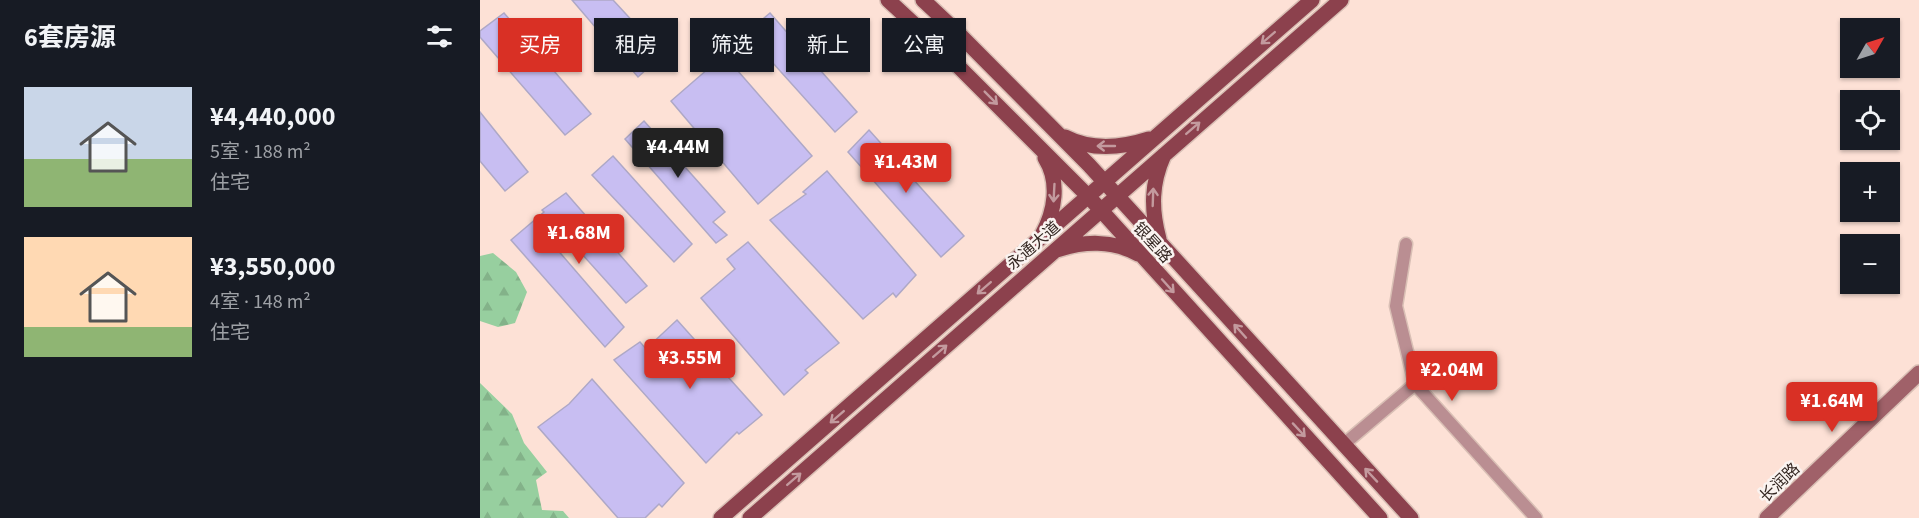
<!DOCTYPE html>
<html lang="zh">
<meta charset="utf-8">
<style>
:root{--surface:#171b24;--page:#20242c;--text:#f1f3f6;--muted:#9ea1a6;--accent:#d93025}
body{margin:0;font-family:"Source Sans 3","Noto Sans SC",sans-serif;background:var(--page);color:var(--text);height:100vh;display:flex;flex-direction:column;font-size:22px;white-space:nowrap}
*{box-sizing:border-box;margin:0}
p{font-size:20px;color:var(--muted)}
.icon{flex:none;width:33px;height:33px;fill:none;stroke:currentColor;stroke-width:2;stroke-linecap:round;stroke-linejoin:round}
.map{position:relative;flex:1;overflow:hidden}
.sheet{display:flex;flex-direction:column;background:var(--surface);width:480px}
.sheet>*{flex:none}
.banner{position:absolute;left:18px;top:18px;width:570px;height:54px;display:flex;gap:12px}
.needle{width:39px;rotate:51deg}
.fabs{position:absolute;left:1360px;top:18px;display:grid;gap:12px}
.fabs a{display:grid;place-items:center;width:60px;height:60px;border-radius:0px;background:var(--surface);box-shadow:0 2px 4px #0004;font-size:30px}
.price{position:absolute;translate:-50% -51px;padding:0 14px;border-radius:6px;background:var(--accent);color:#fff;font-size:20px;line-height:39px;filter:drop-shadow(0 2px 3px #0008)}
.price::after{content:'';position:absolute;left:50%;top:36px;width:18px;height:14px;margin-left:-9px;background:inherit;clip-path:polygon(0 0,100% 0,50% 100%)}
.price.current{background:#222;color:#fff}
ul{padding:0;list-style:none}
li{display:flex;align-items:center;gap:18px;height:150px;padding:0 24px}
li span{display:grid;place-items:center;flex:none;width:168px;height:120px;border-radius:0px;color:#555}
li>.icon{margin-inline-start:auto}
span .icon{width:72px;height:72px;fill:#fffc;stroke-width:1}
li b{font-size:26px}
h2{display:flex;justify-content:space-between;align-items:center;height:72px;padding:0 24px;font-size:26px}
.chip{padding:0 21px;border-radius:0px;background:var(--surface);box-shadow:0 2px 4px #0004;font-size:21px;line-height:54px}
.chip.current{background:var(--accent);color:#fff}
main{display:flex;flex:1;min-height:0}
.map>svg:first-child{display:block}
</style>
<main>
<section class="sheet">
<h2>6套房源<svg class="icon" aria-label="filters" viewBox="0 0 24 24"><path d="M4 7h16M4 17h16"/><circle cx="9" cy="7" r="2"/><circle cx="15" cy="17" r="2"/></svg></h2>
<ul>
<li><span style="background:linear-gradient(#c9d6e8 60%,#8fb573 0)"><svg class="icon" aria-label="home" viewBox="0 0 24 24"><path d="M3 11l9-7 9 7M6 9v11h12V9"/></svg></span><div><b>¥4,440,000</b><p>5室 · 188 m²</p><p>住宅</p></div></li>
<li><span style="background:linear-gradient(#ffd9b3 75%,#8fb573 0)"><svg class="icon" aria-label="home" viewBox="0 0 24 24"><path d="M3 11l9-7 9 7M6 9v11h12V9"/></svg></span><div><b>¥3,550,000</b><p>4室 · 148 m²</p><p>住宅</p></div></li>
</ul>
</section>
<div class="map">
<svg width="1439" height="518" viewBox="0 0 1439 518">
<defs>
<pattern id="forest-firs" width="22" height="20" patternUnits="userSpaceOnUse" patternTransform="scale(1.5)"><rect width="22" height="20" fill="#97cf9f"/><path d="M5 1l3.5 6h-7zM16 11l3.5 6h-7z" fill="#83b289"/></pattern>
</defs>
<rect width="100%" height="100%" fill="#fde1d6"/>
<path fill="url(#forest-firs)" d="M13,253L36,272L47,292L35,323L18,327L0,321V256Z
M0,383L32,414L44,443L67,472L56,480L62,510L83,511L89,518H0Z"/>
<path fill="#c8bef2" stroke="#aea8c6" stroke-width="1.5" d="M92,0H133L169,39L164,43L177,60L158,77Z
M24,13L111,114L85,135L0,37V31Z
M290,13L377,112L355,132L266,33Z
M244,55L332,156L278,204L191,101Z
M0,112L48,172L25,191L0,161Z
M164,121L245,212L233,222L247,235L236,243L145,139Z
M389,130L484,236L461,257L368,152Z
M133,156L212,244L194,262L112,175Z
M347,171L436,275L416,297L413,293L383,319L290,220L326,194L323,192Z
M86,193L167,286L146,303L74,223L63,233L144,327L125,347L31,240L64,212L62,210Z
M268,242L359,343L325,370L328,373L304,395L221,298L255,269L247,259Z
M197,320L282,415L259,434L257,432L226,463L134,360L160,342L166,349Z
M112,379L204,483L182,507L179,504L165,518H138L58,427L89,404Z"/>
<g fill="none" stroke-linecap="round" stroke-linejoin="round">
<g stroke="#d9bfb5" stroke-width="15">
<path id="minor" d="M926,244L916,306L935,384L1056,518
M863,445L935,384"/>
</g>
<g stroke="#d9bfb5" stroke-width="18">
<path id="secondary" d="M1287,518L1439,373"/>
</g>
<g stroke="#d9bfb5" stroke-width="18">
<path id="primary" d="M408,0L462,50L608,196L900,518
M443,0L475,30L609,165L931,518
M585,137C612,151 641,148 669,139
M562,235C575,211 580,182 565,158
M679,239C671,209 671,184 684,155
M577,250C603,241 633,240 658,254
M241,518L832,0
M270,518L861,0"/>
</g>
<use href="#minor" stroke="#ba8e92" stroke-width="12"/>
<use href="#secondary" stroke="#a06169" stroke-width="15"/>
<use href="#primary" stroke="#8c414d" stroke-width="15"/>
</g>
<defs><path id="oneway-shaft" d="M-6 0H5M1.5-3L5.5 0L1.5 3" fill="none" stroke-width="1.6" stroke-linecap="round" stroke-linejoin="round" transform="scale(1.5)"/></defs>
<g stroke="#c39a9e">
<use href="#oneway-shaft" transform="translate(788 38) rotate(139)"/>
<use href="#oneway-shaft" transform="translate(511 98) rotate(45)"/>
<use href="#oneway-shaft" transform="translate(713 128) rotate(-41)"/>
<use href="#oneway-shaft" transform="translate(626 146) rotate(180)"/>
<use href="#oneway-shaft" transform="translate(574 193) rotate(93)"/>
<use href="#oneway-shaft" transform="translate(673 197) rotate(-88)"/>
<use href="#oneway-shaft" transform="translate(688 286) rotate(48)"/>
<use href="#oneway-shaft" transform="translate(504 288) rotate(139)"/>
<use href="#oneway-shaft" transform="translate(760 331) rotate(-132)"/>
<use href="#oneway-shaft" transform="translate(460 351) rotate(-41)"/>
<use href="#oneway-shaft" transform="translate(357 417) rotate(139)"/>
<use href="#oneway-shaft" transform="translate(819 430) rotate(47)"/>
<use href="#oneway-shaft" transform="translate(891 475) rotate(-133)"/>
<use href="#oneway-shaft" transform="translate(314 479) rotate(-41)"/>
</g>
<g text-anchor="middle" stroke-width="5" stroke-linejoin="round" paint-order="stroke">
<g font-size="16" fill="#332621" stroke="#faf3f0">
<text transform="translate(673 242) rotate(48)" y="6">银星路</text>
<text transform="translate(553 245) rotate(-41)" y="6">永通大道</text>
<text transform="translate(1299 482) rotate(-44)" y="6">长润路</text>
</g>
</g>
</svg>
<div class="fabs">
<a><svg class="needle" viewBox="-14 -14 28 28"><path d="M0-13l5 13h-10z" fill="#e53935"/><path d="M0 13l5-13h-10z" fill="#9ea1a6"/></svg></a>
<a><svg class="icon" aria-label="locate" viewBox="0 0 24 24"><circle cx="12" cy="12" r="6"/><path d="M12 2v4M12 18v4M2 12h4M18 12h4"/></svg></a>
<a>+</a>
<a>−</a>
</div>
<b class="price current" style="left:198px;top:179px">¥4.44M</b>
<b class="price" style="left:426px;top:194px">¥1.43M</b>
<b class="price" style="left:99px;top:265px">¥1.68M</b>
<b class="price" style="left:210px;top:390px">¥3.55M</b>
<b class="price" style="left:972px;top:402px">¥2.04M</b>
<b class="price" style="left:1352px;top:433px">¥1.64M</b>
<div class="banner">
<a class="chip current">买房</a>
<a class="chip">租房</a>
<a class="chip">筛选</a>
<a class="chip">新上</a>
<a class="chip">公寓</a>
</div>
</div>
</main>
